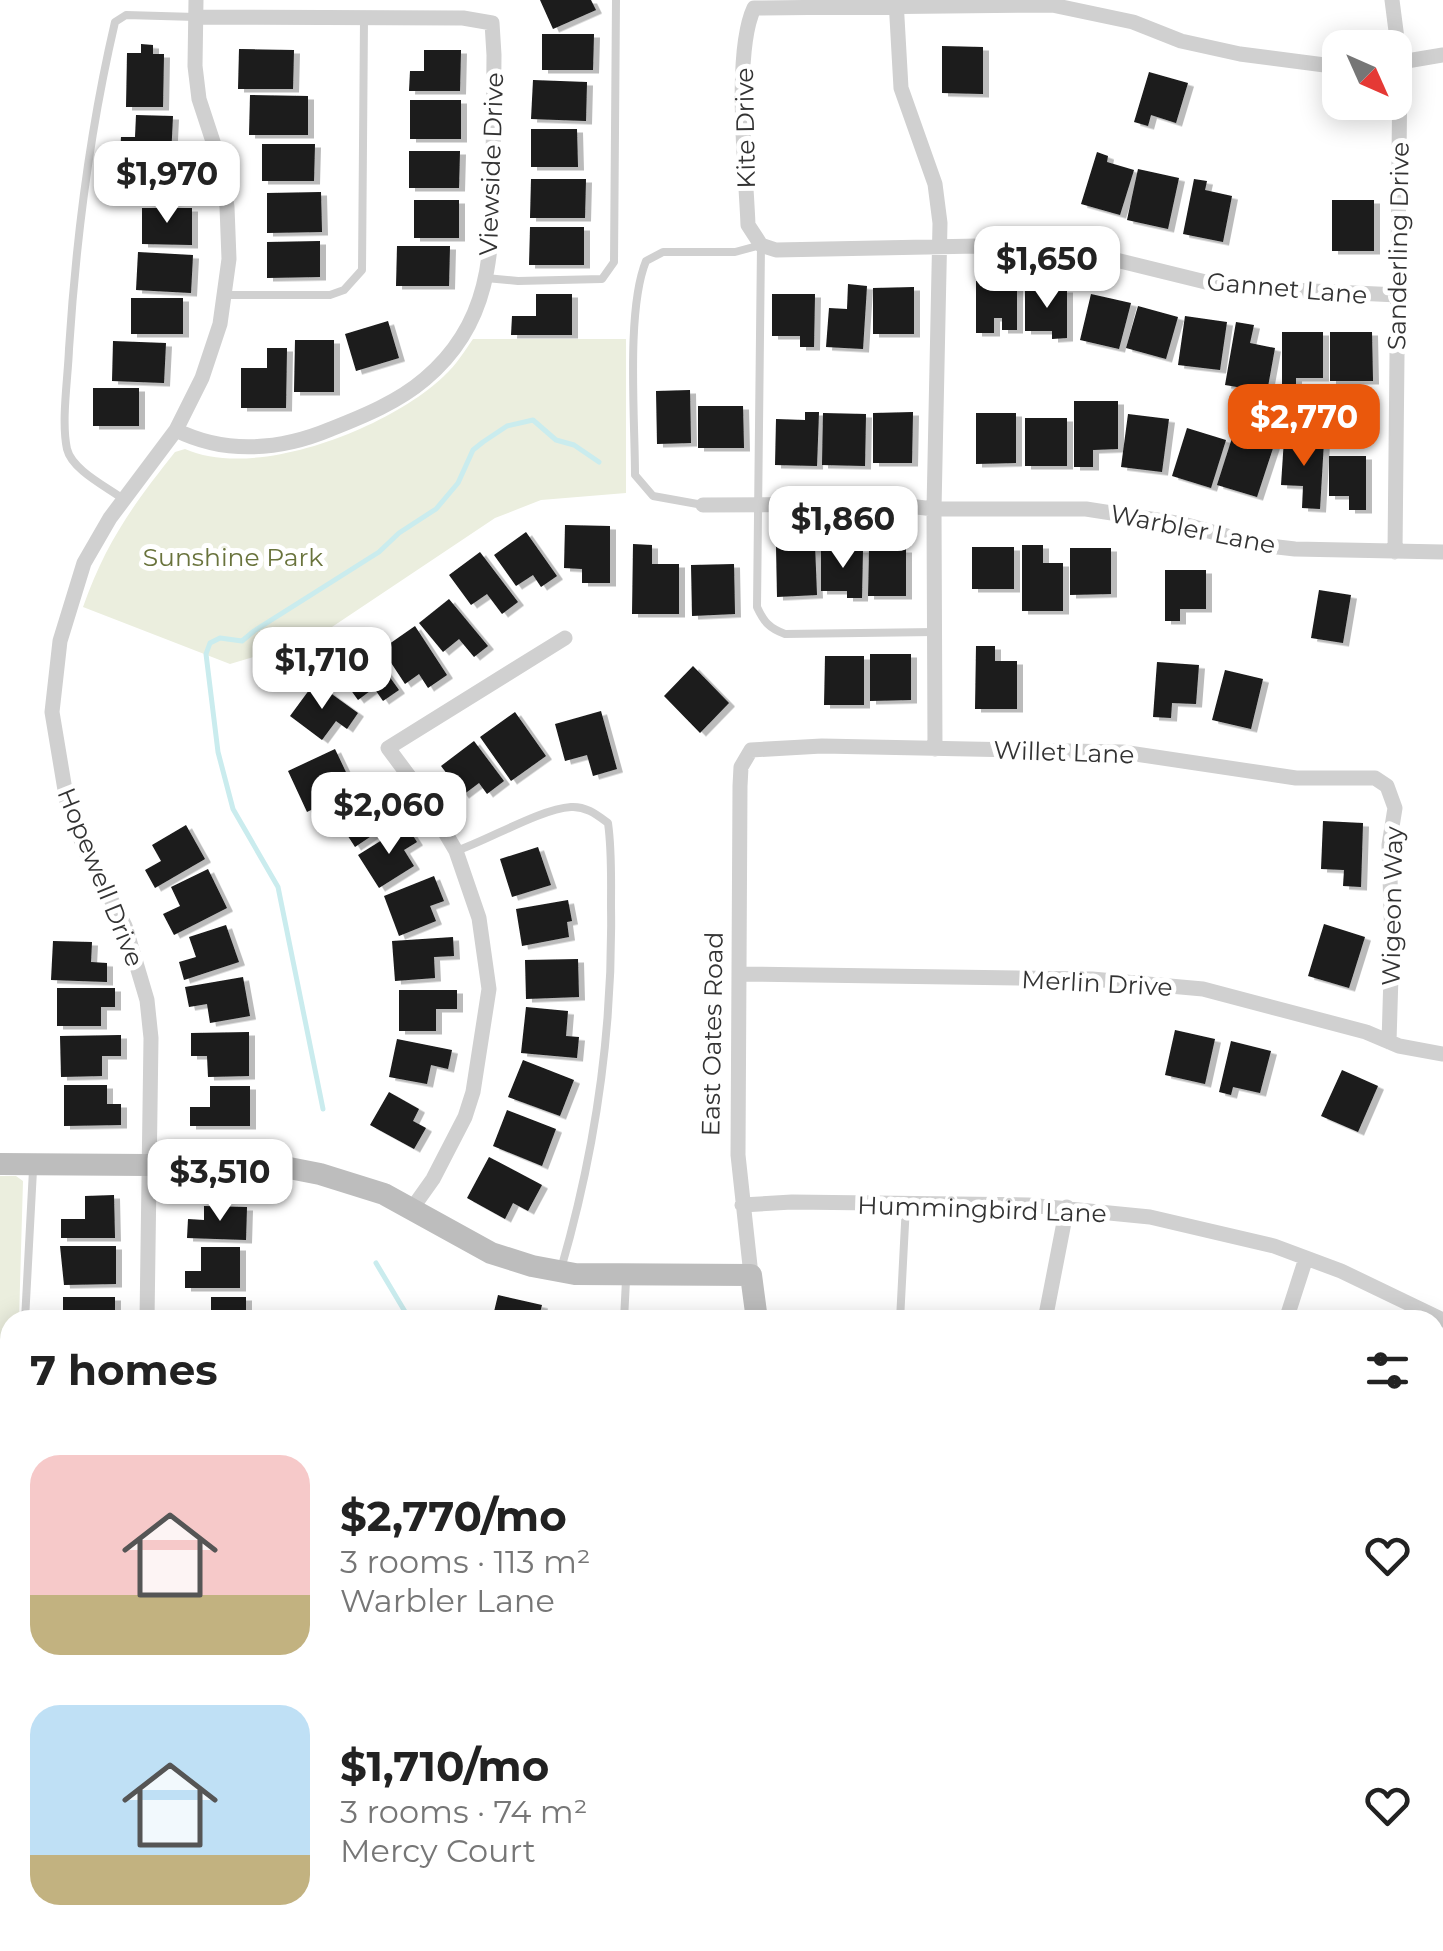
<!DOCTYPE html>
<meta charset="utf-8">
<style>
:root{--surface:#fff;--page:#f6f6f6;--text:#222;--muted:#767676;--accent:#ea580c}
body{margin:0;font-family:Montserrat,sans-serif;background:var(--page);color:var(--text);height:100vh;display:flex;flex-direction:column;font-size:38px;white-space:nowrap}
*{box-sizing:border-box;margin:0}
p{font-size:32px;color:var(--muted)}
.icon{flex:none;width:55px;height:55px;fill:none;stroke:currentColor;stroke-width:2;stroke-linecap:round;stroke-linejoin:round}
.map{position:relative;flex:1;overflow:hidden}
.side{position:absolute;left:0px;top:1310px;width:1445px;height:642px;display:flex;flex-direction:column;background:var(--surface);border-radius:30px 30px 0 0;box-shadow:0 5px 25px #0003}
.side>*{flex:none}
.needle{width:65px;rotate:135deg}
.tools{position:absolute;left:1322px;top:30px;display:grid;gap:20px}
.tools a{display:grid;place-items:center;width:90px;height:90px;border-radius:20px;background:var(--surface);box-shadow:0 5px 25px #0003;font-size:50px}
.price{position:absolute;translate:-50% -85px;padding:0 22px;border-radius:20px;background:#fff;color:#222;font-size:32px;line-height:65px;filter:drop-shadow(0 2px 5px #0008)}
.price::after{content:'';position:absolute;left:50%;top:60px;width:30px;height:22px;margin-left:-15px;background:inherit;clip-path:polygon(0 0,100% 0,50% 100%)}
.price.selected{background:var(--accent);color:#fff}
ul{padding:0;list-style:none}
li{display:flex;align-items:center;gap:30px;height:250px;padding:0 30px}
li span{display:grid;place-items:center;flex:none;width:280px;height:200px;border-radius:30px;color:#555}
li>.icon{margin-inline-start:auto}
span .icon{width:120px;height:120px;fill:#fffc;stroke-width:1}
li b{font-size:42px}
h2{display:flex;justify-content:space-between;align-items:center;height:120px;padding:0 30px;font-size:42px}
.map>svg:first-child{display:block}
</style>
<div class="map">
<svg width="1443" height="1951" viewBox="0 0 1443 1951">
<defs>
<filter id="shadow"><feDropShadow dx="6" dy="3.5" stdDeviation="0" flood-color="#0004"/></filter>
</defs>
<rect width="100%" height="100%" fill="#fff"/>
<path fill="#ebeede" d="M473,339H626V493L541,500L495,518L314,639L230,664L83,607C106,542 133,505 175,452L185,449C257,481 391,427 444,376C456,365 464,352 473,339Z
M0,1176H16L23,1181L19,1320H10V1484L0,1661Z"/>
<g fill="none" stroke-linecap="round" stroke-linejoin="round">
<path stroke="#caecee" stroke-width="5" d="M323,1109L278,887L233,809L218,752L206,654L210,643L220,638L242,641L254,631L379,552L399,533L436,509L458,483L473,450L483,442L507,426L533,420L556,440L574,445L599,462
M376,1263L410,1320
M726,1942L730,1951"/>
</g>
<path fill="#1a1a1a" filter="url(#shadow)" d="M540,0H591L596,10L553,29Z
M542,34H594L593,70H542Z
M141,44L153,45V54H164L163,107H126L127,53H141Z
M942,46L983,47V94L942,93Z
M239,49L294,50L293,89H238Z
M424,50H461L460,91H409L410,71H424Z
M1149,72L1188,83L1176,123L1151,115L1148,126L1134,122Z
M533,80L587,82L586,121L531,119Z
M250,95L308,96V135H249Z
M410,100H461V139H410Z
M136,115L173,116L171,157L120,155L121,137H135Z
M531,129H577L578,167H531Z
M262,144H315L314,181H262Z
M409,151H460L459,188H409Z
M1097,152L1108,156L1107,162L1134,170L1120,215L1081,204Z
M136,162L187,163L186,201L135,200Z
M1138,169L1179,178L1168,229L1127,220Z
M531,179H586L585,218H530Z
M1194,179L1207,181L1205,190L1232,196L1223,242L1183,234Z
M321,192L322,232L267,233V193Z
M414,200H459V238H414Z
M1332,200H1374V251H1332Z
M142,208H192V245L142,244Z
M530,227H584V265H529Z
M320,241V277L267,278V242Z
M397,246H450L449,286H396Z
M138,252L193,255L191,293L136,290Z
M976,281H1017V330H1002V318H994V333H976Z
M848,284L867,286L863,349L826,347L829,308L847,309Z
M914,287V334H873V288Z
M1025,289H1067V338L1052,339V331H1025Z
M536,294H572V335H511L512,316H536Z
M772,294H815L814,347H800V336H772Z
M1091,294L1131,303L1119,349L1080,340Z
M131,298H183V334H131Z
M1138,306L1178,317L1166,359L1126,348Z
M1185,316L1227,322L1220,370L1178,365Z
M388,321L399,358L356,371L345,334Z
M1236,322L1254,325L1250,343L1275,348L1267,392L1225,385Z
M1282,332H1323V378H1296V384H1282Z
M1330,332H1372L1373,381H1330Z
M295,340H334V392H294Z
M113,341L166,343L164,383L112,381Z
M267,348H287L286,408H241V368H267Z
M93,388H139V426H93Z
M690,390L691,443L657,444L656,391Z
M1074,401H1118V449L1093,450V467H1074Z
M698,406H743L744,448H698Z
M805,412H819L817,466L775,465L776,419L805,420Z
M913,412L912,463H873V413Z
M823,413L866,414L865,466L822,465Z
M976,413H1016V463L976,464Z
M1128,414L1169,419L1162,472L1121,467Z
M1025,418H1067V466H1025Z
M1187,428L1226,440L1211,488L1172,476Z
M1259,437L1275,442L1257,497L1217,485L1232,438L1256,446Z
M1284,439L1324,441L1320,509L1302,508L1303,486L1281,485Z
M1329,456H1366V510H1349V496H1329Z
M565,525L610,526V583H582V569L564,568Z
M526,532L557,576L541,587L533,575L516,586L494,555Z
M633,544L652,545V564H679V614H632Z
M815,545L817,595L777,597L776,547Z
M1022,545H1043V563H1063V611H1022Z
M972,547H1014V589H972Z
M1070,548H1111V594L1070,595Z
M821,549H863L862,598H847V591H821Z
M869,549H906V596H868Z
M480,552L518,602L502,614L487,594L471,605L449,575Z
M734,564L735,614L692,616L691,565Z
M1165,570H1206V609H1180V621H1165Z
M1319,590L1351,595L1343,643L1311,638Z
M449,599L488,646L474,657L459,639L443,652L419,623Z
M415,626L447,675L428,688L419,674L405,684L382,649Z
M366,644L399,690L383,701L374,688L358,700L334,667Z
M976,646H995V661H1017V709H975Z
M870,654H911V700L870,701Z
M825,656H864V705H824Z
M1157,662L1199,665L1196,704L1172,703L1171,718L1153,717Z
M693,666L729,703L700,733L664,696Z
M1225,670L1263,679L1251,729L1212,720Z
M315,682L358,713L347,729L336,721L322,740L290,716Z
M601,711L617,769L593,776L587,755L565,761L555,724Z
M515,712L546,756L511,781L480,737Z
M474,741L504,781L487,794L479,783L463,795L441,766Z
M335,749L354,789L307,812L288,771Z
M362,793L375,811L387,803L398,818L355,847L333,813Z
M1323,821L1363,823L1361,887L1343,886L1344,870L1321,869Z
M186,825L205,859L155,888L145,870L161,861L152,845Z
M406,825L417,842L404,850L414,866L379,888L358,855Z
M538,847L551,885L512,897L500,859Z
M208,869L227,908L174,935L163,914L180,906L171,887Z
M434,876L444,901L430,906L436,921L399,936L384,896Z
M568,900L572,921L567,922L569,937L522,946L516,909Z
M1324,924L1365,937L1349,988L1308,976Z
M226,925L239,962L184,980L179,962L196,957L189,937Z
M453,937L454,956L434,957L435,978L395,981L392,941Z
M53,941L92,942L91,962L107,963V982L51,980Z
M578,959L579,997L526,999L525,960Z
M243,977L250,1016L210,1023L207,1004L189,1007L185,987Z
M57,988H115V1007H101V1026H57Z
M399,990H457V1009H436V1031H399Z
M526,1007L568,1011L566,1036L579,1037L577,1058L521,1053Z
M1175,1030L1215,1039L1205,1084L1165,1075Z
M249,1032V1076L208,1077L207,1056H191V1033Z
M121,1035V1056H102V1076L61,1077L60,1036Z
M397,1039L452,1050L448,1069L431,1065L427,1084L389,1077Z
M1231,1041L1271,1051L1260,1093L1233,1087L1231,1095L1219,1092Z
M523,1060L574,1080L560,1116L508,1097Z
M1342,1070L1378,1086L1358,1132L1321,1116Z
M64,1085H107V1104H121V1125L64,1126Z
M210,1086H250V1126H190V1107H210Z
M389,1092L419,1109L413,1121L426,1128L414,1149L370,1125Z
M507,1110L556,1129L542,1166L493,1146Z
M489,1157L542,1185L528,1211L513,1203L505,1219L467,1198Z
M114,1195L115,1238H61V1219H85V1196Z
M204,1206L247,1207L246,1240L187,1238L188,1219L204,1220Z
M60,1246H116V1284L64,1285Z
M201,1247H240V1288H185V1271H201Z
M498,1295L542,1305L538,1320H492Z
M63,1297H115V1320H63Z
M211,1297H246V1320H211Z
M4,1674L10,1675V1733L0,1732Z
M491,1942H542L541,1951H490Z"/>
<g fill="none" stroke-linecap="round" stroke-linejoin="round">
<path stroke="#d0d0d0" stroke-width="8" d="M486,278L518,281L602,279L614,262L616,0
M225,295H330L344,290L362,270L364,19
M123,499C107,487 72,470 67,449C61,421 68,378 69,349C76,239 90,129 115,22L126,15L196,17
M703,505L653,496L635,475C635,419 626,310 646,261L663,252H735L761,245L757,607C764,622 769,628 785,634L935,632
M456,851C489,840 540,809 571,807C586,806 597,815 608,823C612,851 611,879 611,907C613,1029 595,1152 561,1269
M25,1320L33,1170
M624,1320L626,1280
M900,1320L906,1205
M953,1942L957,1951
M593,1951V1942"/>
<path stroke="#d0d0d0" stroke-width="15" d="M896,0L901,88L935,184L940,223L934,509L935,749
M1392,0L1400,62L1395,552
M1395,63L1443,55
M1340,67L1240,54L1181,41L1133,22L1052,5L754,8C733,53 746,171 748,225L761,245L776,250L978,246L1036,248L1116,260L1226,287L1398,295
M176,430C226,455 281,450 331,429C364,416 398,402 425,379C493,322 492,250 493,170C493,131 494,93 494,55L492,23L463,18L196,17
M703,505L891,504L934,509H1086L1183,524L1260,545L1295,549L1443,552
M741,974L1092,979L1203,989L1366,1032L1399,1046L1443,1054
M742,1205L792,1202L1028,1205L1150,1217L1274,1246L1341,1271L1443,1320
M411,1210L433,1179L465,1117L473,1092L489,989L479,918L456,851L423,795L388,748L565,638
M751,1275L738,1155L740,786L741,767L751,750L822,746L1122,752L1296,778H1375L1387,786L1395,808L1389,845L1392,942L1389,1042
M147,1320L151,1038L147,1000L125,926L85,850L67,802L52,712L60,641L84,563L110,518L176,430L202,378L220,324L229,259L227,207L220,163L199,99L195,66L196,0
M1045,1320L1067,1207
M1286,1320L1306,1258
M1435,1707L1443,1690
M1435,1761L1443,1763
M1139,1942L1144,1951
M5,1951L10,1819
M447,1951V1942"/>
<path stroke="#bdbdbd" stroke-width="22" d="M0,1164L279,1166L320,1174L384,1194L491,1253L532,1266L575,1274L751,1275L757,1320
M819,1942L822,1951"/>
</g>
<g text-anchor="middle" stroke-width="10" stroke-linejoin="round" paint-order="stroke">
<g font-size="25" fill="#333" stroke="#fff">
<text transform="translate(745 128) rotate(-91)" y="9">Kite Drive</text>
<text transform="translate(491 164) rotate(-88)" y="9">Viewside Drive</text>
<text transform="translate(1398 246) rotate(-89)" y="9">Sanderling Drive</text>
<text transform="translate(1287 288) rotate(5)" y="9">Gannet Lane</text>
<text transform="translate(1193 529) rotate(11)" y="9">Warbler Lane</text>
<text transform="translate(1064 752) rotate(2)" y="9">Willet Lane</text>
<text transform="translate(101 877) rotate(68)" y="9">Hopewell Drive</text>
<text transform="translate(1392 906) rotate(-89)" y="9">Wigeon Way</text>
<text transform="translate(1097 983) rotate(3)" y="9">Merlin Drive</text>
<text transform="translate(712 1034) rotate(-89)" y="9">East Oates Road</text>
<text transform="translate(982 1209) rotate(2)" y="9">Hummingbird Lane</text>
</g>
<g font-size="25" fill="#69733c" stroke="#fff">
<text x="233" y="566">Sunshine Park</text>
</g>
</g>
</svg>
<div class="tools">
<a><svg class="needle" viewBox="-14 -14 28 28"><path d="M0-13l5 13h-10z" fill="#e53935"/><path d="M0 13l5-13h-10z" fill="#767676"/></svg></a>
</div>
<b class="price" style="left:167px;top:226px">$1,970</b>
<b class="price" style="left:1047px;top:311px">$1,650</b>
<b class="price selected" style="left:1304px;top:469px">$2,770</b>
<b class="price" style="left:843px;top:571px">$1,860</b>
<b class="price" style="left:322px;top:712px">$1,710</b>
<b class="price" style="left:389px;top:857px">$2,060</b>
<b class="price" style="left:220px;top:1224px">$3,510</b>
<section class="side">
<h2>7 homes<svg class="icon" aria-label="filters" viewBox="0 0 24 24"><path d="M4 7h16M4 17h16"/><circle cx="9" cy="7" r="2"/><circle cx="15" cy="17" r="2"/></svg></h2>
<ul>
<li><span style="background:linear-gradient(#f6c9c9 70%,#c2b280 0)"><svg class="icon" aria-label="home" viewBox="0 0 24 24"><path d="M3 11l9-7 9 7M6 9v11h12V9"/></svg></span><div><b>$2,770/mo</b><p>3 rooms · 113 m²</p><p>Warbler Lane</p></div><svg class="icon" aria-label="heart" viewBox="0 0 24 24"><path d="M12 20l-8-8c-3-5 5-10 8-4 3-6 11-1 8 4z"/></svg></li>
<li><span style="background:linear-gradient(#bfe0f5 75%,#c2b280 0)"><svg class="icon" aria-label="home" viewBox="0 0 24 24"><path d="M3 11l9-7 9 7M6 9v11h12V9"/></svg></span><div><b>$1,710/mo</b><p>3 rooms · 74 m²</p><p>Mercy Court</p></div><svg class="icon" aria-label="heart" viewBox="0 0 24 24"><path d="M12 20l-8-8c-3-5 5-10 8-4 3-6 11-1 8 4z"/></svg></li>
</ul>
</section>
</div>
